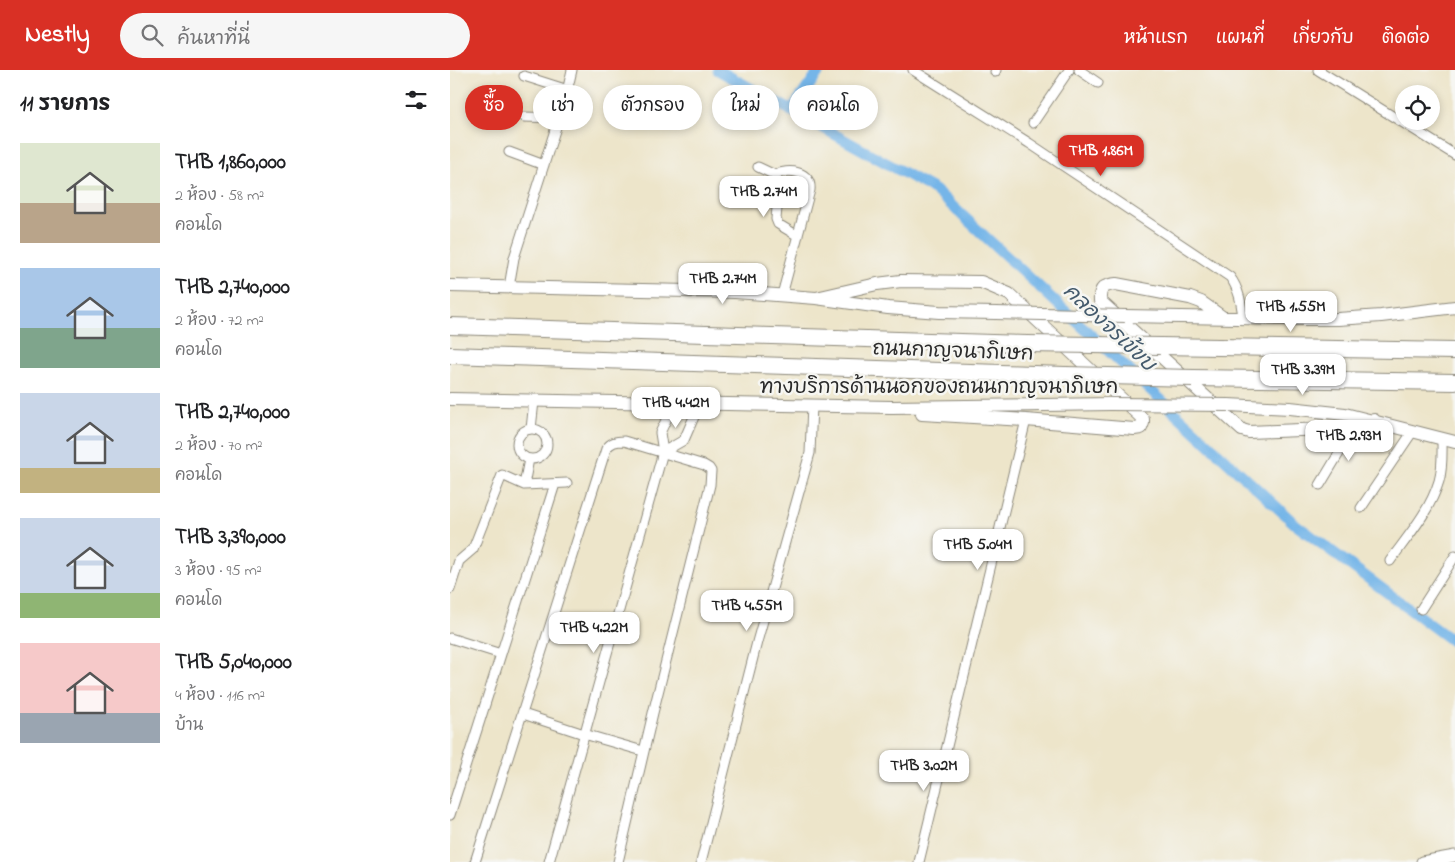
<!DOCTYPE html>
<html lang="th">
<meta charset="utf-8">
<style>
:root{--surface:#fff;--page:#f6f6f6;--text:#202124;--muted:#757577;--accent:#d93025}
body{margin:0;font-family:"Indie Flower","Playpen Sans Thai",sans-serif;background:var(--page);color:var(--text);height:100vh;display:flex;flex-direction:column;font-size:19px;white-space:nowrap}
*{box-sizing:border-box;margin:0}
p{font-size:16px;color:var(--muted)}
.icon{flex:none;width:28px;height:28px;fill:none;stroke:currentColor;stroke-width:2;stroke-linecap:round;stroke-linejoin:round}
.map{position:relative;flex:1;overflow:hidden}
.side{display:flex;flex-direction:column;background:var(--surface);width:450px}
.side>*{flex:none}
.banner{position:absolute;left:15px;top:15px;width:475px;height:45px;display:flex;gap:10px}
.fabs{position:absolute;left:945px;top:15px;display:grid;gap:10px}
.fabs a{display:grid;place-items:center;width:45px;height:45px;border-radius:50%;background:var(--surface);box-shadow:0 2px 8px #0003;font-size:25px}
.price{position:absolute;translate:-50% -42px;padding:0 11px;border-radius:10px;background:#fff;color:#222;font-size:16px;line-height:32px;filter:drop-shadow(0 1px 2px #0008)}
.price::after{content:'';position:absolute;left:50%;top:30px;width:15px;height:11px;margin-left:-8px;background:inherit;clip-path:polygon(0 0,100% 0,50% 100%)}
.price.current{background:var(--accent);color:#fff}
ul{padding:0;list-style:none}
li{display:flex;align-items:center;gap:15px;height:125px;padding:0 20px}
li span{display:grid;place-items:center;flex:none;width:140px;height:100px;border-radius:0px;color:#555}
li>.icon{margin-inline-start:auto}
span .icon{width:60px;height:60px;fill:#fffc;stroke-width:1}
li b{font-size:21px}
h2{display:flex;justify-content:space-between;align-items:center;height:60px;padding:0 20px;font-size:21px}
.pill{padding:0 18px;border-radius:22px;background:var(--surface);box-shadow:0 2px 8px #0003;font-size:18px;line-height:45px}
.pill.current{background:var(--accent);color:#fff}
header{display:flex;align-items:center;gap:30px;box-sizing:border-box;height:70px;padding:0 25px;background:var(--accent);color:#fff}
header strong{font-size:24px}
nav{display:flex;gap:28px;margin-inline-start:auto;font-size:18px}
.search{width:350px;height:45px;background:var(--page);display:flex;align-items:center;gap:12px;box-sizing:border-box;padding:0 18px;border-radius:28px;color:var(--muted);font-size:19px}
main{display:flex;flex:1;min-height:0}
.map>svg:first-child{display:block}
</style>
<header>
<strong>Nestly</strong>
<div class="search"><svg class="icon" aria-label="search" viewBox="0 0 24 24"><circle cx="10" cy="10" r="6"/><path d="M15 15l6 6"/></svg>ค้นหาที่นี่</div>
<nav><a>หน้าแรก</a><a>แผนที่</a><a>เกี่ยวกับ</a><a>ติดต่อ</a></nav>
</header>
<main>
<section class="side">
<h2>11 รายการ<svg class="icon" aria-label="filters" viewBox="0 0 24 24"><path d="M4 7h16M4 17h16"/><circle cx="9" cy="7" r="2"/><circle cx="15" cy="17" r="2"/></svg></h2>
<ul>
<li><span style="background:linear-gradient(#dfe7d0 60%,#b9a48a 0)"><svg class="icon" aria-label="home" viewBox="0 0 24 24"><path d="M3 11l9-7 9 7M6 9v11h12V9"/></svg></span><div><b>THB 1,860,000</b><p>2 ห้อง · 58 m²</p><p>คอนโด</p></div></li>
<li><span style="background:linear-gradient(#a9c7e8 60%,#7fa58c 0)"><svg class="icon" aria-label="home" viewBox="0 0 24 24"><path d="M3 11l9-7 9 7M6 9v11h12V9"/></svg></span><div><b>THB 2,740,000</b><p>2 ห้อง · 72 m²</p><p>คอนโด</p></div></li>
<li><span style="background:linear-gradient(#c9d6e8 75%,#c2b280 0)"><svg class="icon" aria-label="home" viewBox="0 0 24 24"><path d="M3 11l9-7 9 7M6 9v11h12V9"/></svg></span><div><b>THB 2,740,000</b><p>2 ห้อง · 70 m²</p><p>คอนโด</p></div></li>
<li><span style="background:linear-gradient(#c9d6e8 75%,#8fb573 0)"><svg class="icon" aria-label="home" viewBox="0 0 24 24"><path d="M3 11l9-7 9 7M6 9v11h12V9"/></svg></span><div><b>THB 3,390,000</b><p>3 ห้อง · 95 m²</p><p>คอนโด</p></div></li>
<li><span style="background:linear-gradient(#f6c9c9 70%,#9aa5b1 0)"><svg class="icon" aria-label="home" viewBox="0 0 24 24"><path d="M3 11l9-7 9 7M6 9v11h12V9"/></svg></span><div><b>THB 5,040,000</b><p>4 ห้อง · 116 m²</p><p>บ้าน</p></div></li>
</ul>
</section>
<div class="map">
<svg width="1005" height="792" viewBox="0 0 1005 792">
<rect width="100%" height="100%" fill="#f6f6f2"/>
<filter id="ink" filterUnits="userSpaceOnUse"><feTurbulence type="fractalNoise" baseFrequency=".02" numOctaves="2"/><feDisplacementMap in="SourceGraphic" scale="10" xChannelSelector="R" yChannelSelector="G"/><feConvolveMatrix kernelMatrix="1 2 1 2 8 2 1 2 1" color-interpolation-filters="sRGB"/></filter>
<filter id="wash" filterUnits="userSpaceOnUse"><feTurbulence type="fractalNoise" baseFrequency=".0096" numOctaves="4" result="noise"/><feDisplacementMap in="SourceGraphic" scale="20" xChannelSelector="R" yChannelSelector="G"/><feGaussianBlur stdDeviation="1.12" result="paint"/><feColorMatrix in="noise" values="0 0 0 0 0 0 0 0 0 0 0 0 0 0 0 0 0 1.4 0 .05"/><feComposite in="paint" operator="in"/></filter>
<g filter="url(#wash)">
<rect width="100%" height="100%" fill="#ede5ca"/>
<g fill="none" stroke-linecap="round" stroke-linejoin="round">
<path stroke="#74b5e8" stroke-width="11" d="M268,0L485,120L845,454L1005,573
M341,41L370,0"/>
</g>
</g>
<g filter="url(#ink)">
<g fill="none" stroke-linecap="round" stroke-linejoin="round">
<g stroke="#8c887a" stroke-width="11">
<path id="minor" d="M463,0L579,73L780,207C789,219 791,232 793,247
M629,0L648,13
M868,0L1005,85
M545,2L546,0
M74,6L118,20
M74,47L109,48
M583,53L619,0
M59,82L94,95
M308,97L325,105C338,98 362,101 360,120L332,225
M325,105L328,127L326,149L328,154L348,166
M59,217L64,188L116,26L122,0
M224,333L210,363L213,382L234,370L250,333
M67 374a15 15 0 1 1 30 0a15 15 0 1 1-30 0Z
M81,359L84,331
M74,415L79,389
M870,415L891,380L893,371L892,359
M911,438L963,361
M940,491C958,466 980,441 989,411C993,398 992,383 992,369
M0,519L9,491L23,479L52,405L74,415L117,413
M971,539L1005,486
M0,568L51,584
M73,644L134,664L193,681
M0,745L105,414
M25,792L156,379C161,372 166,371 174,371L254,395L259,398L261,401L260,415L203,643L168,792
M99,792L213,382
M251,792L307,572L360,383L362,335
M469,792L576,350"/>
</g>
<g stroke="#8c887a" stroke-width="13">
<path id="tertiary" d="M972,792L1005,786"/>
</g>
<g stroke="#8c887a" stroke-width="14">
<path id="secondary" d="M0,216L285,222L366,228L438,238L489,242L546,243
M366,228L427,214L451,211L531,212L559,224L693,349V353L691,358L684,359L576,350L472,344
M675,246L841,249H888L931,246L1005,237
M772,247L751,232L740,228L666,214C654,215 649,218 650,231L792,360L799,362L898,358L924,350
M0,329L441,337L661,334
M778,335L840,338L895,344L1005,372"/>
</g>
<g stroke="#8c887a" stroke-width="18">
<path id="motorway" d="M0,256L577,274
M710,276L1005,281
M0,285L615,305
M743,308L1005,312"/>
</g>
<use href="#minor" stroke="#fff" stroke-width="9"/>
<use href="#tertiary" stroke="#fff" stroke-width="11"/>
<use href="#secondary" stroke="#fff" stroke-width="12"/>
<use href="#motorway" stroke="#fff" stroke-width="16"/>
<g stroke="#8c887a" stroke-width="14" stroke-linecap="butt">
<path id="secondary-bridge" d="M546,243L675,246
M661,334L778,335"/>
</g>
<g stroke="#8c887a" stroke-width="18" stroke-linecap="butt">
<path id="motorway-bridge" d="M577,274L710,276
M615,305L743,308"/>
</g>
<use href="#secondary-bridge" stroke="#fff" stroke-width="12"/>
<use href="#motorway-bridge" stroke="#fff" stroke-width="16"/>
</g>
</g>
<g text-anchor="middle" stroke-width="5" stroke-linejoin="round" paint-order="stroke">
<g font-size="20" fill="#2b2b2b" stroke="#f6f6f2">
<text transform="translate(503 280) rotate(2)" y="7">ถนนกาญจนาภิเษก</text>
<text x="489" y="323">ทางบริการด้านนอกของถนนกาญจนาภิเษก</text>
</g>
<g font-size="21" font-style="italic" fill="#455b6d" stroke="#f6f6f2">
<text transform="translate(660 257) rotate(43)" y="7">คลองจรเข้ขบ</text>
</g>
</g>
</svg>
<div class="fabs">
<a><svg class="icon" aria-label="locate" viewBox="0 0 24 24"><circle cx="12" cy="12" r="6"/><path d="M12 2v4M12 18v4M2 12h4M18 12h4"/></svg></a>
</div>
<b class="price current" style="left:651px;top:107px">THB 1.86M</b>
<b class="price" style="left:314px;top:148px">THB 2.74M</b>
<b class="price" style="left:273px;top:235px">THB 2.74M</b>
<b class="price" style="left:841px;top:263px">THB 1.55M</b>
<b class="price" style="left:853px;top:326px">THB 3.39M</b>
<b class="price" style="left:226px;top:359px">THB 4.42M</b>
<b class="price" style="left:899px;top:392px">THB 2.93M</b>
<b class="price" style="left:528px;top:501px">THB 5.04M</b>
<b class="price" style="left:297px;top:562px">THB 4.55M</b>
<b class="price" style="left:144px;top:584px">THB 4.22M</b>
<b class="price" style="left:474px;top:722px">THB 3.02M</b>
<div class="banner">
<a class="pill current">ซื้อ</a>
<a class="pill">เช่า</a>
<a class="pill">ตัวกรอง</a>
<a class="pill">ใหม่</a>
<a class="pill">คอนโด</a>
</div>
</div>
</main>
